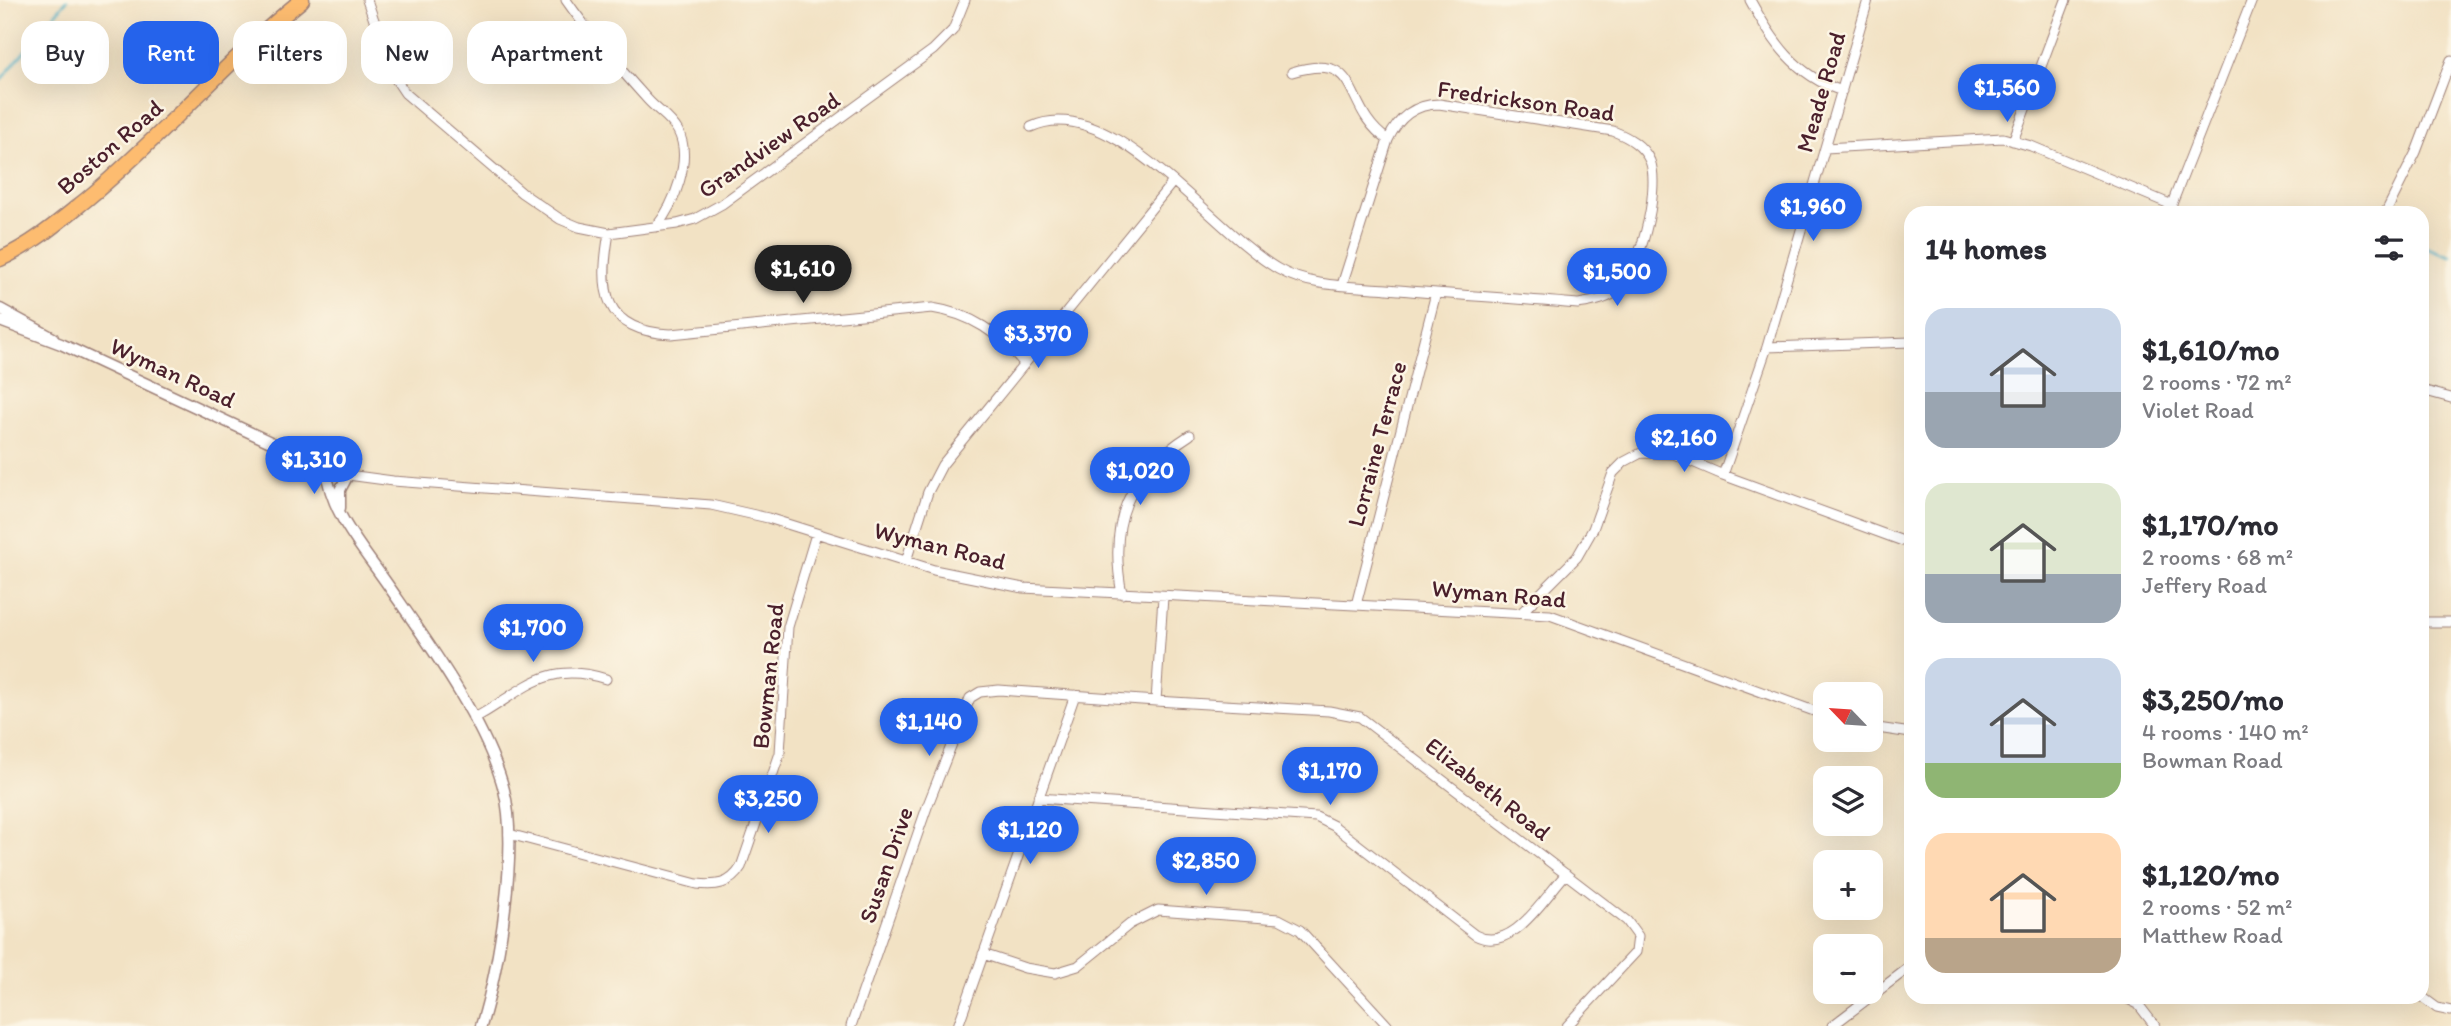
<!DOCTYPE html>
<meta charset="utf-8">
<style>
:root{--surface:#fff;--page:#f2f2f3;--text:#2b2b33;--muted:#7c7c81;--accent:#2563eb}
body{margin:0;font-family:Itim,sans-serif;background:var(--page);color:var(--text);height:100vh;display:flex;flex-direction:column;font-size:26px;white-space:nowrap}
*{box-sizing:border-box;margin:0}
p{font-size:23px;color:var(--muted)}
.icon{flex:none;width:38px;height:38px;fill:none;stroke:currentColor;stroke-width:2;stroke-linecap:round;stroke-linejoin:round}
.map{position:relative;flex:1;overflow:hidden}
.drawer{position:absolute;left:1904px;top:206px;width:525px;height:798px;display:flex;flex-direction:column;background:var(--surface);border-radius:21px;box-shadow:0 7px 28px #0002}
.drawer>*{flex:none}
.banner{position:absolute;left:21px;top:21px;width:665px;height:63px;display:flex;gap:14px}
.needle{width:46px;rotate:295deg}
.buttons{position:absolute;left:1813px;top:682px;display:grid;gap:14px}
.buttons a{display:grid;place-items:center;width:70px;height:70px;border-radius:14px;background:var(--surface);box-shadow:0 7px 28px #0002;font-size:35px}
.price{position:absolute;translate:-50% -60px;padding:0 16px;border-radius:24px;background:var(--accent);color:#fff;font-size:23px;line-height:46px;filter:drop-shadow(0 2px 4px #0008)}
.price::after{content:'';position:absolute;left:50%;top:42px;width:21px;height:16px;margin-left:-10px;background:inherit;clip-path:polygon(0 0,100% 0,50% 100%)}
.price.current{background:#222;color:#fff}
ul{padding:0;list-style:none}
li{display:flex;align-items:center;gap:21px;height:175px;padding:0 21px}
li span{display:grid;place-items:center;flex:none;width:196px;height:140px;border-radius:21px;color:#555}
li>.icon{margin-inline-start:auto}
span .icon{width:84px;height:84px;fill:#fffc;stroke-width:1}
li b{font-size:30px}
h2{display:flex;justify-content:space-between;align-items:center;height:84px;padding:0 21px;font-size:30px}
.chip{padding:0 24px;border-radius:21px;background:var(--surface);box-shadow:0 7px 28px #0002;font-size:24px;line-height:63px}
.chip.current{background:var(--accent);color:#fff}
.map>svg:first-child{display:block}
</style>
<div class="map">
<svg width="2451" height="1026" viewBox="0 0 2451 1026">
<rect width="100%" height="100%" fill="#fcf5e5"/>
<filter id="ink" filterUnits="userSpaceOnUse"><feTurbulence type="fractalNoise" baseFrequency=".0143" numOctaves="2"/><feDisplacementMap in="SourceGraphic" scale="14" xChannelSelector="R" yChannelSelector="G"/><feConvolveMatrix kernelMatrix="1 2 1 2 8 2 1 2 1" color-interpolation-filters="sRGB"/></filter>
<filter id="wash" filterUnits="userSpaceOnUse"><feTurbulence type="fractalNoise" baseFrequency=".00686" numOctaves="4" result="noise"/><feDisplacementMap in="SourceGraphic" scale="28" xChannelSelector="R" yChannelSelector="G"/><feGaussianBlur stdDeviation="1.57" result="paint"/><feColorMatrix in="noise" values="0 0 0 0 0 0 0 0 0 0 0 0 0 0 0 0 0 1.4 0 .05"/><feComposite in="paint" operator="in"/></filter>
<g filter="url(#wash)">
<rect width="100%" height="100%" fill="#f2e2c4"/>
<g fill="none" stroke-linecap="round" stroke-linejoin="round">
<path stroke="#4cb2cb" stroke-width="2.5" d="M0,81L67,0
M2283,214L2285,208L2304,214
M2422,246L2451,256"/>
</g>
</g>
<g filter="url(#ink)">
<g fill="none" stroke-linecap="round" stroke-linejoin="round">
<g stroke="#9e8078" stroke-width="11">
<path id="minor" d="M367,0L393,75L405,93L522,193L560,219L579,227L609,233L677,224L695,219L722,204L933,50L953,30L965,0
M566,0C591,36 619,68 648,100C658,111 671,118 678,131C693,159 674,205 656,227
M1750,0C1773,42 1795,75 1842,91
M1292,72C1365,50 1340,107 1388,140
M1031,127C1111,90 1213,232 1278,269C1309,287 1351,286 1387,289C1451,295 1514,298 1578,304C1590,302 1604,300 1614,293C1640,276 1661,188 1650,161C1643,145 1628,137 1613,131L1439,104C1415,104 1398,118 1388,140L1342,285
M2013,141L2066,0
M1825,148L2003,138L2031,146L2172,205
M2168,214L2252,0
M2385,214L2416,152L2451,60
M609,233C599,290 602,331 671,334L932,308C972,314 998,333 1024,363
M1767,347L1911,342
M2422,390L2451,398
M348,475L393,481L711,505L768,518L934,570L1023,588L1550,615L1825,715
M1723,475L1767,347L1868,0
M906,561L928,492L942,465L1172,183
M1122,594C1108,521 1127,475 1190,435
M1163,597L1156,701L1329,711L1360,717L1627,921L1638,936L1636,952L1567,1026
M1356,605L1436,293
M1522,612L1577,557L1593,529L1613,473L1624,462L1641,453L1674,454L1723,475L1911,544
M2422,622H2451
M473,719C522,693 543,659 606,679
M1871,727L1911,733
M1038,798L1316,817L1334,826L1475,935C1512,955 1544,897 1566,874
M509,834L697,884C716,886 730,885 741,867L780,753L788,627L816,534
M983,954L1025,968L1055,973L1078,966L1130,924L1158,910L1279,919L1300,930L1388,1026
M2422,997L2437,1008L2451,1011
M2126,998L2138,1004L2155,1026
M851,1026L927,807L970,698L980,692L999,690L1156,701
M958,1026L1075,695
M1832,1026L1911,966"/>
</g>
<g stroke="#9e8078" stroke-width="13">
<path id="tertiary" d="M0,309L53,338
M0,321L61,344L326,468L348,475L340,490V508
M326,468C330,514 365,551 390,588C429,644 487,724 504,790C519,849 499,968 481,1026"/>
</g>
<g stroke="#9e8078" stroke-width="17">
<path id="primary" d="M0,259C32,245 61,220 87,199C163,136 226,61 302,0"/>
</g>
<use href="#minor" stroke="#fff" stroke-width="9"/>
<use href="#tertiary" stroke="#fff" stroke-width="10"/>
<use href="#primary" stroke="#fdbc6f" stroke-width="14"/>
</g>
</g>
<g text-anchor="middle" stroke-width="5" stroke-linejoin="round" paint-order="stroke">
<g font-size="24" fill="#4a1f2b" stroke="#fcf5e5">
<text transform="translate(1821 92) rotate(-74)" y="8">Meade Road</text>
<text transform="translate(1526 101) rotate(8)" y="8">Fredrickson Road</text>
<text transform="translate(769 145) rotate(-35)" y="8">Grandview Road</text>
<text transform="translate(110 147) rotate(-41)" y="8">Boston Road</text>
<text transform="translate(173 373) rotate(25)" y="8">Wyman Road</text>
<text transform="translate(1377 444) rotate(-75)" y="8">Lorraine Terrace</text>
<text transform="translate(940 546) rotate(14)" y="8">Wyman Road</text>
<text transform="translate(1499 594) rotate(5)" y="8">Wyman Road</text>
<text transform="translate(768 676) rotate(-84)" y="8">Bowman Road</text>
<text transform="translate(1488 789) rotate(38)" y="8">Elizabeth Road</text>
<text transform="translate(886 865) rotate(-71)" y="8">Susan Drive</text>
</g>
</g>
</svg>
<div class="buttons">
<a><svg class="needle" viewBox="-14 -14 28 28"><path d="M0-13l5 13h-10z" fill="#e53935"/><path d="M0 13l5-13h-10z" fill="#7c7c81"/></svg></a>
<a><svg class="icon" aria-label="layers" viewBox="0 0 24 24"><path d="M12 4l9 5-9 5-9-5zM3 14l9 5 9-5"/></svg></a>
<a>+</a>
<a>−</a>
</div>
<b class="price" style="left:2007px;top:124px">$1,560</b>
<b class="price" style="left:1813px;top:243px">$1,960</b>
<b class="price current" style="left:803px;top:305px">$1,610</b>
<b class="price" style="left:1617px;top:308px">$1,500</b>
<b class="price" style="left:1038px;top:370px">$3,370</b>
<b class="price" style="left:1684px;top:474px">$2,160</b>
<b class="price" style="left:314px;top:496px">$1,310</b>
<b class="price" style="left:1140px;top:507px">$1,020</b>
<b class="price" style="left:533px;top:664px">$1,700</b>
<b class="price" style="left:929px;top:758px">$1,140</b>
<b class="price" style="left:1330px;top:807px">$1,170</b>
<b class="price" style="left:768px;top:835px">$3,250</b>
<b class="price" style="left:1030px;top:866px">$1,120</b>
<b class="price" style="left:1206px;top:897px">$2,850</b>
<div class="banner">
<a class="chip">Buy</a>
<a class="chip current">Rent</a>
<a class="chip">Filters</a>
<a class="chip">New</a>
<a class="chip">Apartment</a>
</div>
<section class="drawer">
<h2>14 homes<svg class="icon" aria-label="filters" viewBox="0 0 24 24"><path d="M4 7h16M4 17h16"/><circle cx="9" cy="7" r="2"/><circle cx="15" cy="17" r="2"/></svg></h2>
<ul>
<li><span style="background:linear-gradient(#c9d6e8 60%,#9aa5b1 0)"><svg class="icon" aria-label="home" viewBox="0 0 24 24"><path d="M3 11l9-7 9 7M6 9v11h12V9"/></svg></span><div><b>$1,610/mo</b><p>2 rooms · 72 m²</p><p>Violet Road</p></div></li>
<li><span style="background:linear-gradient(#dfe7d0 65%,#9aa5b1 0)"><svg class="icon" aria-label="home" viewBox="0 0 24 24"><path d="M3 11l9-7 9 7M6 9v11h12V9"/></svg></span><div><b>$1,170/mo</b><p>2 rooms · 68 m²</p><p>Jeffery Road</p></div></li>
<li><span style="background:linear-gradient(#c9d6e8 75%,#8fb573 0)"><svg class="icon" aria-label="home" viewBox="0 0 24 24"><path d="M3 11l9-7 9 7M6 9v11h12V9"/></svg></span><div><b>$3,250/mo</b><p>4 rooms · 140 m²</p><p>Bowman Road</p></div></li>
<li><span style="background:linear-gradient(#ffd9b3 75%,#b9a48a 0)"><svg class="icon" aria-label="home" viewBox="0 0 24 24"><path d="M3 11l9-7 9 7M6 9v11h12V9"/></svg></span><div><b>$1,120/mo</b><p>2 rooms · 52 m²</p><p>Matthew Road</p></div></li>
</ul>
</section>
</div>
